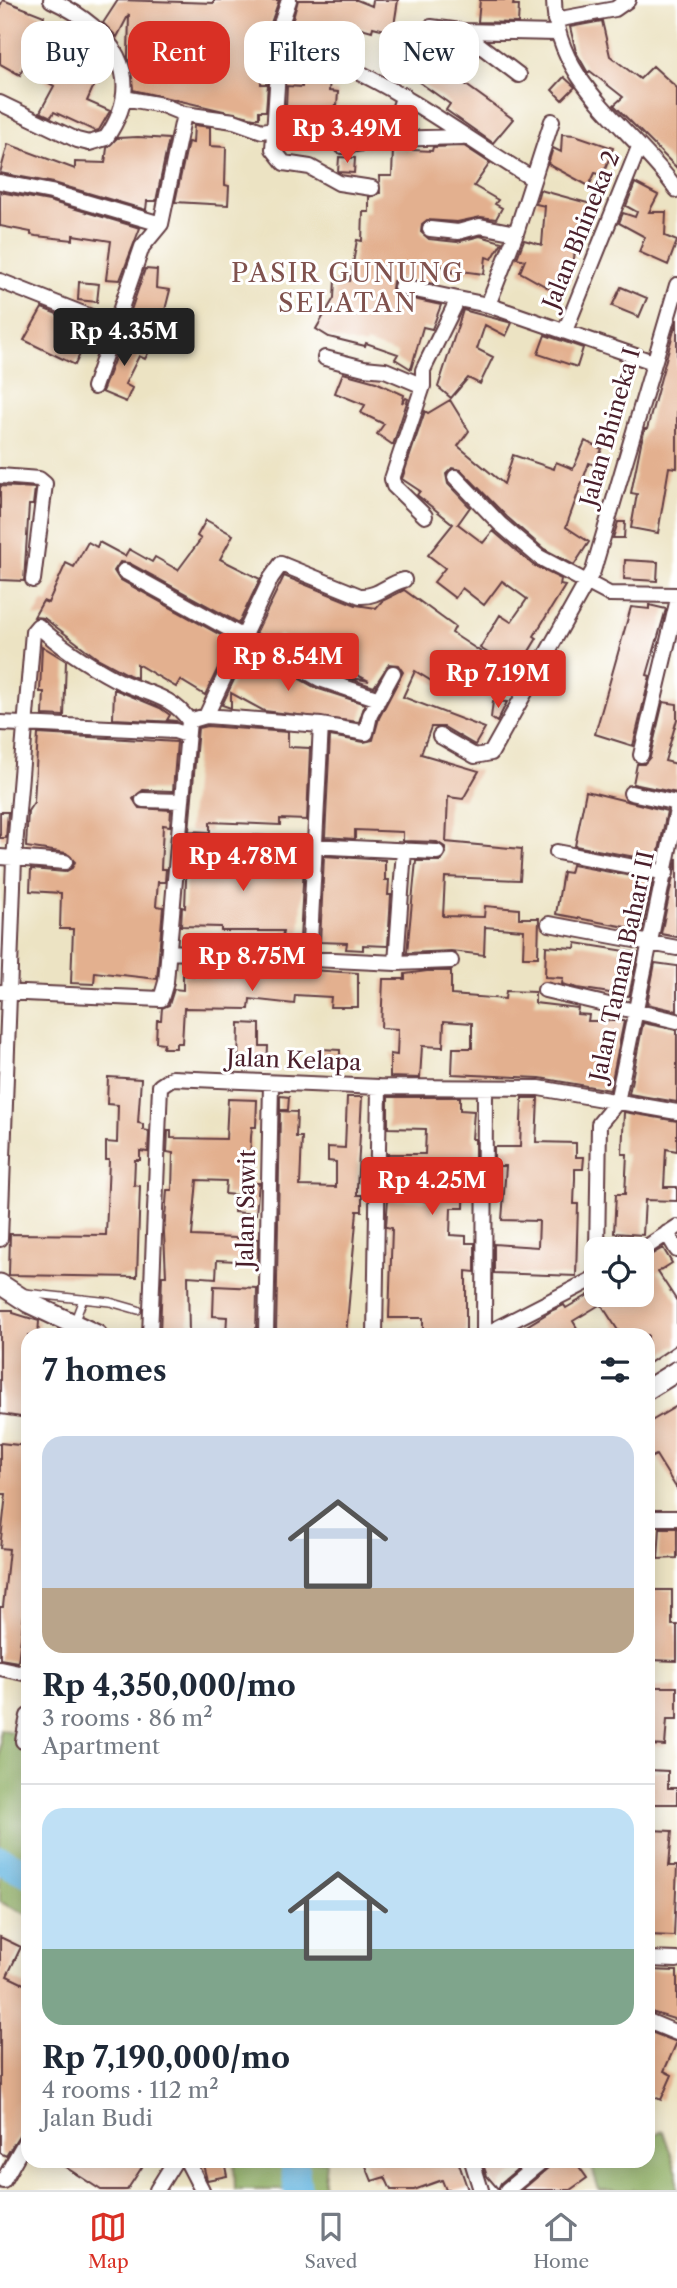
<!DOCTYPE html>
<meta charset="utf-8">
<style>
:root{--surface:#fff;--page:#f2f2f3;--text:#1f2937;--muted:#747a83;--line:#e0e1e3;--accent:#d93025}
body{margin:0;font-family:"Libre Caslon Text",serif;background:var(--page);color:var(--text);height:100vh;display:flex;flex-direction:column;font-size:26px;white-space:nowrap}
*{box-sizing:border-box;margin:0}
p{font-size:23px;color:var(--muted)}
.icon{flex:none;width:38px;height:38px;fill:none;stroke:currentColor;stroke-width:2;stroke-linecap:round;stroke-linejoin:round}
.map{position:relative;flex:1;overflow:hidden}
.side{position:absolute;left:21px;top:1328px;width:634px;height:840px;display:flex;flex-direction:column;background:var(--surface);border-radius:21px;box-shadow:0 4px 18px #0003}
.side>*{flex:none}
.hud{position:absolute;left:21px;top:21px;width:635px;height:63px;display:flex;gap:14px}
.tools{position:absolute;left:584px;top:1237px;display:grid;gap:14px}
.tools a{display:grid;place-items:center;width:70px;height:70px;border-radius:14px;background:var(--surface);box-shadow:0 4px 18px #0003;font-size:35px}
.price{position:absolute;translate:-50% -60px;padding:0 16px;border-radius:7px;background:var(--accent);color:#fff;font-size:23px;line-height:46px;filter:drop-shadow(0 2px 4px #0008)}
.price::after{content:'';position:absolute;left:50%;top:42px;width:21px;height:16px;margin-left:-10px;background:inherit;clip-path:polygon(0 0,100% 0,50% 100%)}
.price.on{background:#222;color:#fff}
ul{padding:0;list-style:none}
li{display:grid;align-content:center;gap:14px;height:371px;padding:0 21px}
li+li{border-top:2px solid var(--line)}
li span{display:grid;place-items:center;height:217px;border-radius:21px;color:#555}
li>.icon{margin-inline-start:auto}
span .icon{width:126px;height:126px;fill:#fffc;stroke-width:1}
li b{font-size:30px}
h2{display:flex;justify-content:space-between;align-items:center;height:84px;padding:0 21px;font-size:30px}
.chip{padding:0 24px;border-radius:21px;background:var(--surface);box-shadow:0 4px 18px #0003;font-size:24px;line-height:63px}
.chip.on{background:var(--accent);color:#fff}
.menu{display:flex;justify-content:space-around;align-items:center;height:98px;border-top:2px solid var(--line);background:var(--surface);font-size:19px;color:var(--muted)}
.menu a{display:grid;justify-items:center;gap:4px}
.menu .on{color:var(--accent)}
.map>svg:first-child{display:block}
</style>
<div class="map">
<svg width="677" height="2190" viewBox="0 0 677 2190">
<rect width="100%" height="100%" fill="#fff"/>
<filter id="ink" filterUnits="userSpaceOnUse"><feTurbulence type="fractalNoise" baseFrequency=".0143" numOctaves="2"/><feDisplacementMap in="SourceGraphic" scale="14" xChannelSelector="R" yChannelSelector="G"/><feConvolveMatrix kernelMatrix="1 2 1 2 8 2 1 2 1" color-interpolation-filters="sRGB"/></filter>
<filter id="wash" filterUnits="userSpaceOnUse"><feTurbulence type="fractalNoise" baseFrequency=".00686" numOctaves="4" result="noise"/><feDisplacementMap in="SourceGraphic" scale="28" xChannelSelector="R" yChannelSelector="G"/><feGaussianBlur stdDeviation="1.57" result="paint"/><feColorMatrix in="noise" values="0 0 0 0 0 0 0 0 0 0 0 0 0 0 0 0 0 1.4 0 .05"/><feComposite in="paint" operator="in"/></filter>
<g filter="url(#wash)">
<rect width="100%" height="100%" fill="#ece3c3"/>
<path fill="#8cac60" stroke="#6b6646" stroke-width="2" d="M0,1729L28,1736V1915L0,1902Z
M663,2131L677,2172V2190H599L590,2161H648V2137Z
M234,2161H326L323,2190H235Z"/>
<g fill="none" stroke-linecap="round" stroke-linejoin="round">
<path stroke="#65b6e0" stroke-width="28" d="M0,1860L28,1873
M294,2161L298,2190"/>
</g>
<g id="blocks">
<path fill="#e3b08f" d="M3,0L44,16L20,75L0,64V6Z
M118,0L214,3V0H279L271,23L269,57H262L261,84H268L266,111H259V118H254L133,90L128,57L129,14L117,37L103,23Z
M298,0H357L372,6L373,0H398L393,32L373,27L372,31L354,26L353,51L332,50L329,91L338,92L337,106H334V114H328L326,143L314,142L313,147L284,146L287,86L302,87L303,58H288L291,26Z
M480,0H514L513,5H519L518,23L478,22Z
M602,21L610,56L640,79L653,66L677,88V168L614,105L623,97L590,71L588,73L576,52L570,27Z
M63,33L96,50L95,53L56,46Z
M53,51L99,74L87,101L110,111L99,130L95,131L54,112L51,117L40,112L54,86L40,78Z
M433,61L513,119L493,143L446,110L450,104L419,82Z
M564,77L575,87L562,100L552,90Z
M194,125L210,127V146L226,147L225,185L229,186L228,205L175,202L188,142L193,143Z
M562,134L575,135L613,148L603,175L595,173L589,186L548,164L553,148L561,152Z
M138,137L169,139L156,201H147L146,210L54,183L0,173L8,144L75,169V162L105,163L107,148L117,138Z
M464,146L490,163L474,186L498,200L495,204L502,208L496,219L481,217L457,222L427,220L422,224L421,232L429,239L457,242L480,236L502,242L492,259L486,257L484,274L454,270L452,273L438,264L434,284L402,278L393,281L392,289L395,295L441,305L432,329L423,327L411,369L395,359L398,354L366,343L365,346L329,337L316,329L334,298L335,280L350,281L357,240L362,241L363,212H369V197L380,193L379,176H392L393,149L432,151L433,147Z
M339,157L355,158L354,173L338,172Z
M635,183L658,195L649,212H666L665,236L677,241L668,265L639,252L645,237L619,223L623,213L635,217L637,212L626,206Z
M540,190L591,204L585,225H579L578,250H575L572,276L563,296L520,272L525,260L517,258L524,240L542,245L545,206L536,204Z
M0,192L49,201L140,228L120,280L106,279L111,241L73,235V240L36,236L31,235V232L0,226Z
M145,269L157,270L156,288L170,290L161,326L128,319Z
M79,282L99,284L97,302L78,300Z
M621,287L647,298L639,317L612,306Z
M42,308L92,328L75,365L24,340Z
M463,310L512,323L506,336L485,325L477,349L493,357L480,384L468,378L451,398L438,387Z
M677,319V468L669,467L658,533L631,528L637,494L631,493L641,443L645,429H647Z
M124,334L151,348L145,359L139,356L125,384L132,388L126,402L102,392Z
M545,335L583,348L577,367L538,354Z
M343,373L376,382L404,395L402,403L406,398L408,399L393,445L377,434L384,424L361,413L365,405L335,393Z
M450,400L469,431L458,446L504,484L513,455L554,469L556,462L573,469L585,441L602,449L595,465L589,463L566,527L589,542L574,565L544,549L507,517L461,470L452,468L446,474L448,484L470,507L458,524L483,543L493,531L533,565L561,579L560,585L565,586L534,636L537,638L517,671L480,648L500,615L511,622L527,599L502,581L484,605L462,588L455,598L434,582L445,568L428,555L453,524L417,495L420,491L402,479L425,411L428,413Z
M0,486L35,488L33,505H29L24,581L0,580Z
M206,520L233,535L220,559L260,579L239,623L129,563L120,562L114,571L119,579L231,641L205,695L180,680L176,687L137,664V678L129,675L97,658L44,618L34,617L43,601L48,603L66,563L74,567L88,542L97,547L99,542L125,556L129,549L152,562L155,557L178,570L201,539L197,536Z
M618,522H625L624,538H613Z
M625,560L658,562L657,581L624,579Z
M284,576L356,605L376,608L382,601L404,590L455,627L452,633L481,652L454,695L415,671L403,697L485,728L475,745L444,727H431L421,754L479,771L463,799L448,797L446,842L522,849L520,880L445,877L443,916L484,917L485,906L519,909V918H539L538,957H523L524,930L485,927L484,955L451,951L407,953L416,861H441L446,853L445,847L437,842L403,841V832L355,830V839L325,837L330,736L364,742L373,740L379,718L403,672L398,665L389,664L374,687L342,676L369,681L279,635L275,643L256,633Z
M649,605L666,609L647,675L650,676L633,746L595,734L631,607L649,609Z
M42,646L66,661L64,716L43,715L44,692H40Z
M248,650L316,688L365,704L359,722L264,711L231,693V708L222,705Z
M114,689L160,708L170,715L167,720L176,721L177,722L113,719Z
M493,701L507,702L497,722L491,718Z
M663,702L677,704V719L665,761L677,764V793L633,784L637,764H644L650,757Z
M207,726L288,732V747L310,748L307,820L280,819V825L210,822V832L189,831L198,728Z
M38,734L177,742L173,791L143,790L133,799L139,808L171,810L170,826L163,825L161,869H166L165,882H158L156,906L163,907L157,979L95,972L94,984L71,983L73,929H60L61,893L30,891L31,869L65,872L72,868L75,862L66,853L26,847L28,811L34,802Z
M586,791L667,811L657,861L575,846Z
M0,812H8L6,838H0Z
M187,850L257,853V859L304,865L300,939H282L283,931H221V927L181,926L182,907L185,908Z
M324,856L385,860V880H389L388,895H391L388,946L363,945V950L346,949L347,943L320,942Z
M677,858V937L661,934Z
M572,865L653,880L642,930L556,914L563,872L570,873Z
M576,943L638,953L629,996L578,988L562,984L563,978L545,977L546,946L575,948Z
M655,963L677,966V1011L647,1004Z
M231,965L358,973V1007H330L331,997L295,995L294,1004L250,999L249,1009L184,1008L182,1043H176V1048H163L164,1043L156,1042L157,1020H161L162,1008L169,1005L174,989L183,990V975L231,976Z
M427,971H451V995L505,999L506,991L535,992V1003L578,1008L577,1014L589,1015L588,1021H624L610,1090L540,1078L452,1074L453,1048H472V1023L444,1021L443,1047L422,1046L420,1078L390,1077V1054L397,1055L398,1029L381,1028L383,979H405V974Z
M239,1023L260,1024V1046H268L267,1067L238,1066Z
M643,1023L677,1030V1102L629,1094Z
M320,1049L340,1050V1065H319Z
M108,1077L141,1079L138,1123L143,1124V1130L149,1131L148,1152L140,1151V1160H135L134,1185L140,1186L137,1277L9,1275L10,1234L106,1235L109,1160H106V1142L117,1143L118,1105L107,1104Z
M280,1096L289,1097L288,1110H280Z
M347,1097H362L357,1188V1195H362V1211H357L346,1335H276L280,1111L297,1112L296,1137H302L300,1186L336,1187V1162L328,1161V1147L345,1148Z
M388,1097H460V1110L474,1111L472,1139H475V1165H465L464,1208H451L450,1235L466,1236V1243H475V1272L466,1271V1335H423V1318H389L392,1228L386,1227L388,1199L426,1201L427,1172L387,1171L388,1154H425L426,1129L388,1128Z
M522,1098H538L536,1142L576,1143V1157H584L583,1169H575V1178L574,1204H578L576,1276L494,1273V1244L538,1247L539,1221L502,1220L506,1166H494V1147H520Z
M228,1099L257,1100L256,1127H252L251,1137L249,1183H259L256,1214L234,1212L235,1195L225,1194L226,1181L197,1180L192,1236L258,1239V1262L217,1260L216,1278L188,1276L189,1335H160L162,1276H166L164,1233L167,1190H172L173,1153L167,1152L168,1131H171V1138L226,1139Z
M624,1112L677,1121V1151L666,1149L664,1187H677V1201L645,1200L643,1235L614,1233L616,1194H625L627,1154H622Z
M663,1248L672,1263L658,1272L677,1301V1344L648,1364V1335H621L601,1304L573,1321L581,1335H512L553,1310L564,1305L566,1308L597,1290V1295H642V1260Z
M214,1286L257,1288L256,1335H226L227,1317L213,1316Z
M0,1310H13V1313L39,1321L38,1335H28V1418L0,1414Z
M677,1406V1489L656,1455L648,1459V1423Z
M0,1443L28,1446V1583L18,1662L0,1659V1607H3L9,1549L0,1548L6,1494H0Z
M660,1528H677V1558L658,1559Z
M652,1590H672V1625H677V1661L650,1660Z
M648,1687H677V1719H667L665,1746L650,1745L652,1719H648Z
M648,1770L668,1771V1788H677V1804H648Z
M649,1830L672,1831L669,1866H677L674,1936L648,1935Z
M0,1937L21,1947L7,1976L28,1986V2121L6,2156L0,2153Z
M648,1970L677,1971V2020L648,2011Z
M648,2031L677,2042L664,2071L672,2075L661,2100L648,2094Z
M56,2161H146L127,2190H101Z
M202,2161H224L227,2176L207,2180Z
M364,2161H458L468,2190H446L442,2180L414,2190H391L385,2177L372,2181Z
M482,2161H527L501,2183L498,2189L487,2176Z
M551,2161H575L587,2178L570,2190H522L548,2168Z"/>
</g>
</g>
<g filter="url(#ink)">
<use href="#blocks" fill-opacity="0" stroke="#623c42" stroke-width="2"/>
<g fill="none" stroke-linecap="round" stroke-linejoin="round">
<g stroke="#623c42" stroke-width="10">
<path id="service" d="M25,1293L110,1302L138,1310
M74,1323L83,1299"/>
</g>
<g stroke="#623c42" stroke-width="18">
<path id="minor" d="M289,0L281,24L273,149L284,163L310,167L339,183L372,188
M554,0C555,84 633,128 677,190
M555,20L615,9L628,0
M431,27L461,31L557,33
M461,31L519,75
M362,74C422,104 476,145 533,179
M124,98L162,105L184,114L234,121L262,131L272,129
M0,103L77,140L89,143L106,138C149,76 111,28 51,0
M389,139L404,95
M342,146L389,139L462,137
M0,182L51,192L161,224
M430,229L458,232L480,226L516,233
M0,281L114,326
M401,287L458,299
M488,305L516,233L552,121
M565,331L639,147
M325,358L364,368L385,370L423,386
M94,387L142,247L161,224L184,114
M0,476L39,479L45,484L33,580
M455,477L500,524L539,557L609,594L677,595
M425,516L394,486L392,479L423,386V370L458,299L488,305L653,362
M124,571L320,679L379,699
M206,716L271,578L281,564L360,596C378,597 387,584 404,580
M0,723L175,731L187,735
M440,736L475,756L491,753L593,571L677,285
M641,755L677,603
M631,793L677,803
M143,800L182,801
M179,840L437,852
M557,852L666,873
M0,857L65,862
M549,924L677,948
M169,952L396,963L451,961
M309,960L321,725
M396,963L404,850
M545,990L677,1021
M1,992L161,999L166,982L189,721L206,716L321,725L366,733L370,715L393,673
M667,1233L677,1250
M0,1239L14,859L33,632L38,626C61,647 87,664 115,679C141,693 172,694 189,721
M642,1250L677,1227
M597,1252L599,1124L617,1102L677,810
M150,1335L160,1086L172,1078L379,1087L539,1088L677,1112
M266,1335L271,1083
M375,1335L379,1087
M484,1335L485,1088
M484,1335L597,1277
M648,1518H677
M0,1668L28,1674
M23,1741L28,1716
M648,1959L677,1960
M648,2021L677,2033
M187,2161L202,2190
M472,2161L481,2190
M3,2181L28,2137
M157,2190L175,2161
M507,2190L542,2161"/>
</g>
<g stroke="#623c42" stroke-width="23">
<path id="secondary" d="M0,1284L29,1303L97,1335
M648,1389L677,1371"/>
</g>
<use href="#service" stroke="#fff" stroke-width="7"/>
<use href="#minor" stroke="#fff" stroke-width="14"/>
<use href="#secondary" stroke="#fff" stroke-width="19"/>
</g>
</g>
<g text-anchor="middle" stroke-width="6" stroke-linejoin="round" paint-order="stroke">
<g font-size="23" fill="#4a1f2b" stroke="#fff">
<text transform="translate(581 230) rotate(-68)" y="8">Jalan Bhineka 2</text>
<text transform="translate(610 427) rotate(-74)" y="8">Jalan Bhineka I</text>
<text transform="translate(622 966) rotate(-78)" y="8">Jalan Taman Bahari II</text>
<text transform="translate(294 1060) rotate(2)" y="8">Jalan Kelapa</text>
<text transform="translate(246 1209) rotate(-89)" y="8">Jalan Sawit</text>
</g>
<g font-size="26" letter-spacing="2" fill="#80524e" stroke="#fff">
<text x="348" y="282">PASIR GUNUNG<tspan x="348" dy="30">SELATAN</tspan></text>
</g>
</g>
</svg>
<div class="tools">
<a><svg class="icon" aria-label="locate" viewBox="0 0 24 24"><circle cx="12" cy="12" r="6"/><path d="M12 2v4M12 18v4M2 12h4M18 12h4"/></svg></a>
</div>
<b class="price" style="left:347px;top:165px">Rp 3.49M</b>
<b class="price on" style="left:124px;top:368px">Rp 4.35M</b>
<b class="price" style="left:288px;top:693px">Rp 8.54M</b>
<b class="price" style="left:498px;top:710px">Rp 7.19M</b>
<b class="price" style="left:243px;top:893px">Rp 4.78M</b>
<b class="price" style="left:252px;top:993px">Rp 8.75M</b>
<b class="price" style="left:432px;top:1217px">Rp 4.25M</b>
<div class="hud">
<a class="chip">Buy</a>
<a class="chip on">Rent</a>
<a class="chip">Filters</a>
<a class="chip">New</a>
</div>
<section class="side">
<h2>7 homes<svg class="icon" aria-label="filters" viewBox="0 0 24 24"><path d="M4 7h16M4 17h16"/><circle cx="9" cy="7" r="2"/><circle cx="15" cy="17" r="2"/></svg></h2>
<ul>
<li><span style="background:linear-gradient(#c9d6e8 70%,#b9a48a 0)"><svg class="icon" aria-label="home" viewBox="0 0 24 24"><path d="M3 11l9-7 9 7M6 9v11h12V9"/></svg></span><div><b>Rp 4,350,000/mo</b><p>3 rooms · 86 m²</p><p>Apartment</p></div></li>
<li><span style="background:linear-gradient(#bfe0f5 65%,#7fa58c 0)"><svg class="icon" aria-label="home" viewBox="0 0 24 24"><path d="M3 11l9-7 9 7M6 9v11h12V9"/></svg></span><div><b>Rp 7,190,000/mo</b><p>4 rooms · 112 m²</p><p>Jalan Budi</p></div></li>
</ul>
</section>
</div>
<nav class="menu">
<a class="on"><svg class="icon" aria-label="map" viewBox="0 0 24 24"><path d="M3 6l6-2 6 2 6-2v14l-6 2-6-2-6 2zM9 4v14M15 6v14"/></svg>Map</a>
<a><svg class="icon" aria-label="saved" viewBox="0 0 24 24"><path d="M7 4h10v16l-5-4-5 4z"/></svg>Saved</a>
<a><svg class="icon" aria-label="home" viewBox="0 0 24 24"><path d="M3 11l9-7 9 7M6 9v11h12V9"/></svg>Home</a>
</nav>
